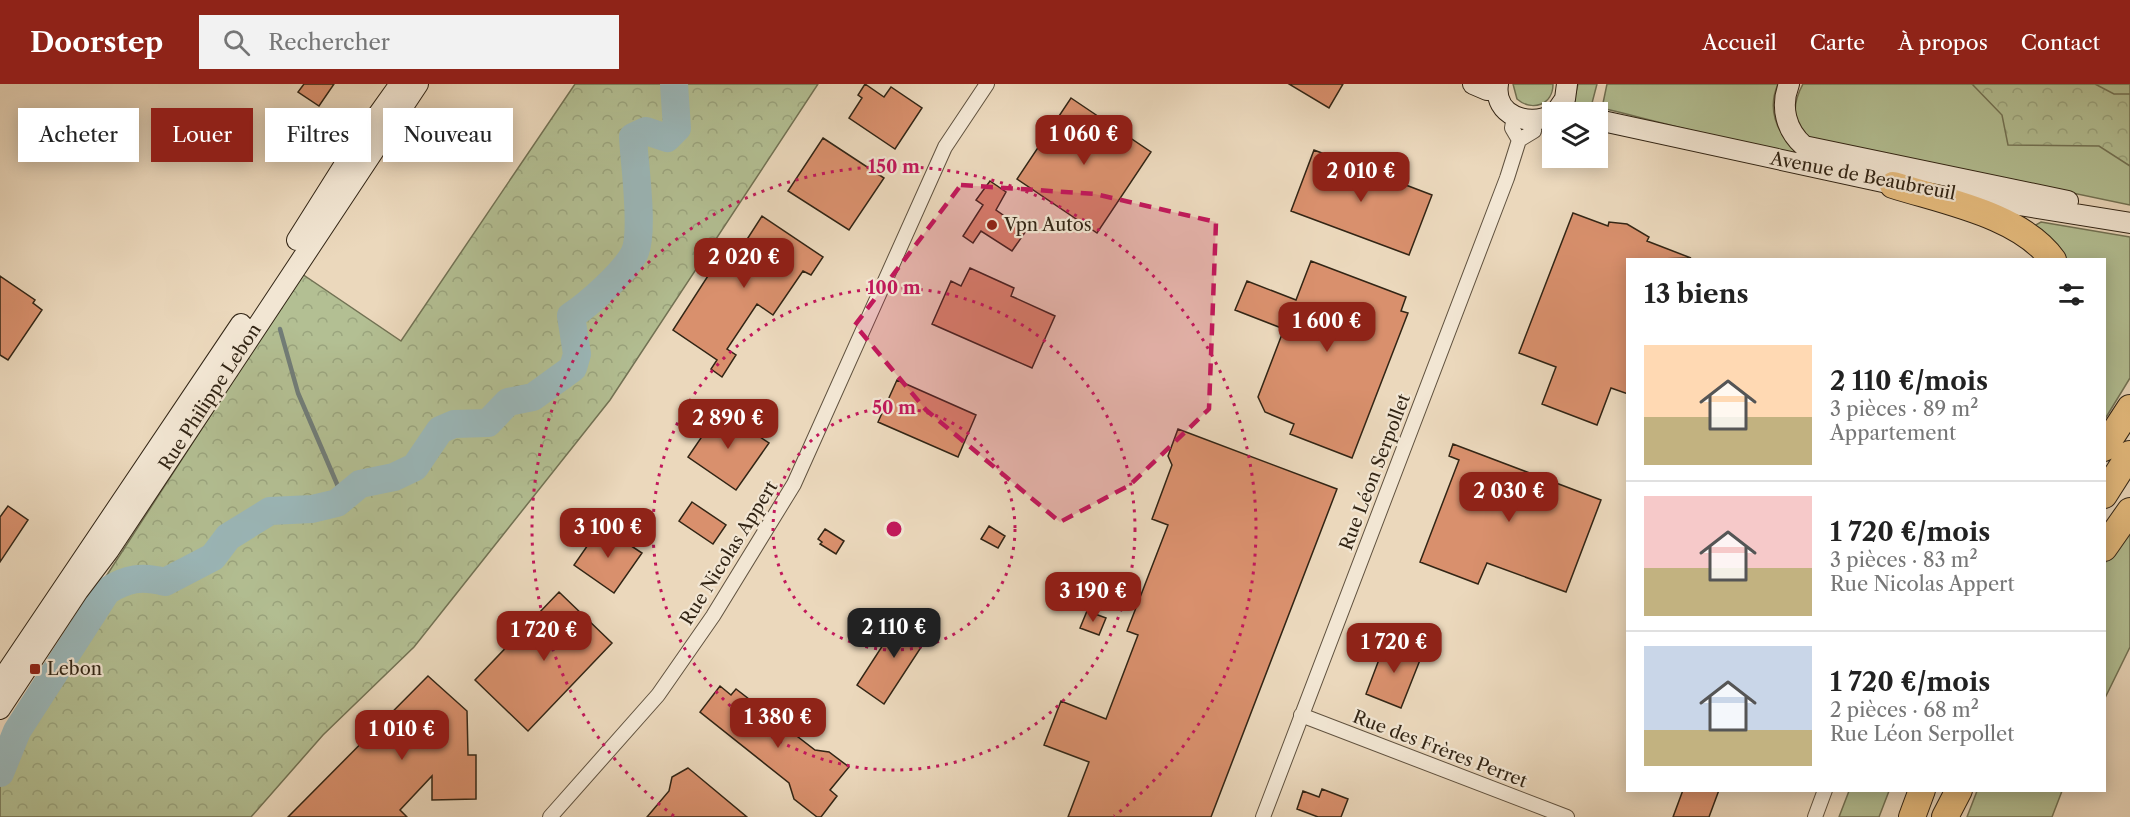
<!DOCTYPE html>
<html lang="fr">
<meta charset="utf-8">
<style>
:root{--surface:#fff;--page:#f2f2f2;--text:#222;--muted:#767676;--line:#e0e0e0;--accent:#8f2418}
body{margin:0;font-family:"Libre Caslon Text",serif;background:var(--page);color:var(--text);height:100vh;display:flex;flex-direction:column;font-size:22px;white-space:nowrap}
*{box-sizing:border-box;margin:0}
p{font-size:20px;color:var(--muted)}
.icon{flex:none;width:33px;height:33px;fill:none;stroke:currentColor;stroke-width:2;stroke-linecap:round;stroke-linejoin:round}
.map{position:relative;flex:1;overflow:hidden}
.details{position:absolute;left:1626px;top:174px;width:480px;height:534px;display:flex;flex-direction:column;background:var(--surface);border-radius:0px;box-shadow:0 3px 15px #0003}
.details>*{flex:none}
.banner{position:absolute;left:18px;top:24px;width:570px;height:54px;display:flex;gap:12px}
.fabs{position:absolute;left:1542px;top:18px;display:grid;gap:12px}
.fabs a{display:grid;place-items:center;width:66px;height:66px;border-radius:0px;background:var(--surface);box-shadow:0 3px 15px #0003;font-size:30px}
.price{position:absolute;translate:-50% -51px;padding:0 14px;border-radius:12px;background:var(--accent);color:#fff;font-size:20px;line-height:39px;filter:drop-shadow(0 2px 3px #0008)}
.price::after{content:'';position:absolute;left:50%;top:36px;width:18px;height:14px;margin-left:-9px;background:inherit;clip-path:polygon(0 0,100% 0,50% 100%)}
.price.current{background:#222;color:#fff}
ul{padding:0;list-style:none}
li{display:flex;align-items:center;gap:18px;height:150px;padding:0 18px}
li+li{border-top:2px solid var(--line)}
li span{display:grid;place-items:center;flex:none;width:168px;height:120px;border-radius:0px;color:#555}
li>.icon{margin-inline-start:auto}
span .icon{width:72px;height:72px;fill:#fffc;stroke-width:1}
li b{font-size:26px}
h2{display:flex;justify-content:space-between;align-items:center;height:72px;padding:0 18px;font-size:26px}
.pill{padding:0 21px;border-radius:0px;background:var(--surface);box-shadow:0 3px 15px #0003;font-size:21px;line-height:54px}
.pill.current{background:var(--accent);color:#fff}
header{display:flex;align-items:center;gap:36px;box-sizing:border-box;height:84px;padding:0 30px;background:var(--accent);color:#fff}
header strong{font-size:28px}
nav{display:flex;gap:33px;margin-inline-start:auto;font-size:21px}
.search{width:420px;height:54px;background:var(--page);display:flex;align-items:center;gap:15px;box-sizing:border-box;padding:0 21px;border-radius:0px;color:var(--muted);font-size:22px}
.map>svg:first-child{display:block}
</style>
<header>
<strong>Doorstep</strong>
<div class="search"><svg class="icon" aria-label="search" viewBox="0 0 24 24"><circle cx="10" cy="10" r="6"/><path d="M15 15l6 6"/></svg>Rechercher</div>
<nav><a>Accueil</a><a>Carte</a><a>À propos</a><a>Contact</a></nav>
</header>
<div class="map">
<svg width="2130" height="733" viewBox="0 0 2130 733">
<defs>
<pattern id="forest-crowns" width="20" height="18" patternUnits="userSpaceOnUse" patternTransform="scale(1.5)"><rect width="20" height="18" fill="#b3bf93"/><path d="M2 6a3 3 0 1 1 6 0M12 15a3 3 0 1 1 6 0" fill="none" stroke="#9aa47e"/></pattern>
</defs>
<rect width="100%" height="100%" fill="#ebd8bc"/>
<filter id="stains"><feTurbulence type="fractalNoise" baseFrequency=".00333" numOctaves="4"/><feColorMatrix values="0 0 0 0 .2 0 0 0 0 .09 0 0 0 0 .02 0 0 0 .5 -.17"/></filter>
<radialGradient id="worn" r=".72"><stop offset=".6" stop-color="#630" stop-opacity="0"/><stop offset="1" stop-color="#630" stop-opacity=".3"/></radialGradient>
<path fill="#b3bf93" stroke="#727254" stroke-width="1.5" d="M1513,0H1553C1553,21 1532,28 1517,15Z
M1578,0H1597L1591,23L1573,20Z
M1607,0H1778C1768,23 1775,44 1791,62L2019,112C1877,97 1739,58 1602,24Z
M1803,0H2130V121L1810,54C1791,41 1792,20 1803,0Z
M2041,138L2130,153V294L2105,335L2104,176L2063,175L2032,143Z
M2130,444V563L2105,614V479Z
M1849,707H1889L1879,733H1839Z
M1977,707V706L2062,707L2052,733H1967Z"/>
<path fill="url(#forest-crowns)" stroke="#727254" stroke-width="1.5" d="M575,0H818L610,316L414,563L323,651L251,733H0V656L302,190L401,257Z
M1972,0H2095L2114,10H2130V82L2099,62L2008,61L2002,31Z"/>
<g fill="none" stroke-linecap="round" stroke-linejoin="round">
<path stroke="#717d78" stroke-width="4.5" d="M280,245L298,309L343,414"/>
<path stroke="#9bb8ba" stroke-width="28" d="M0,689L17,647L107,507C127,494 142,492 165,498L213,473L228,453L270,427L312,425L337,419L360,400L394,393L415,383L440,346L454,340L488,339L508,318L533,313L573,284L577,270L571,232C589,220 624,189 634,170C645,150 634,78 633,53L646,47L667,54L677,44L674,0"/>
</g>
<path fill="#d9906d" stroke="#322515" stroke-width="1.5" d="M304,0H334L319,22L298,8Z
M865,0L884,13L891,3L922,24L895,65L849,34L862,14L858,11Z
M1289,0H1343L1329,24Z
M1071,14L1151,68L1097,149L1017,95Z
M823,54L884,94L849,146L788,107Z
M1314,66L1432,111L1409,171L1291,127Z
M990,97L1006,108L996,126L1026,147L1012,167L981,147L973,159L963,152L983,121L976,116Z
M1573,129L1608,142L1609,138L1627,140L1649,153L1647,157L1691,174L1628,176V310L1611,304L1597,341L1542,320L1556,283L1519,269Z
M762,132L823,173L811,191L803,187L773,231L757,220L727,265L736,271L722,293L711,285L717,276L673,246L726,164L737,171Z
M1311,177L1406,213L1401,227L1408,229L1352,374L1290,350L1294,340L1265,328L1258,313L1284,245L1235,226L1247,197L1296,216Z
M970,184L1014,204L1011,212L1055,232L1032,284L932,240L951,197L961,202Z
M0,192L35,216L33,219L42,226L8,276L0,271Z
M897,296L976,331L958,373L878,338Z
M720,326L769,359L736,406L688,373Z
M1178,345L1337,405L1211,733H1068L1089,678L1044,661L1061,617L1106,635L1138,551L1127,547L1168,441L1152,435L1172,381L1168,372Z
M1453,360L1601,416L1566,508L1487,479L1478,500L1420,478L1459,376L1449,372Z
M692,418L726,441L713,460L679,437Z
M8,422L28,436L0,478V433Z
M601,442L642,469L614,509L574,481Z
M989,442L1005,452L998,464L981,455Z
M825,445L844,457L836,470L820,460L822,458L818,455Z
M559,508L612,559L528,647L475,596Z
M1087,527L1106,534L1099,551L1080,544Z
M903,530L931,548L884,620L857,601Z
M1386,557L1422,571L1401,624L1366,610Z
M428,592L467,627L468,671H476V715L432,716V692L400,726L407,733H288Z
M720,602L731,611L736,605L815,666L829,668L849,683L830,706L837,712L821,733H817L794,715L789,699L700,628Z
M688,684L693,688L747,733H647L669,707L672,693Z
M1322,705L1348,715L1341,733H1318L1297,725L1303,707L1319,713Z
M1683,706H1719L1709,733H1673Z"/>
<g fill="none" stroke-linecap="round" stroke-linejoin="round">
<g stroke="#60523f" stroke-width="16">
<path id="street" d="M1514,32L1512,44L1519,56L1534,47L1535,37
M1301,631L1567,733
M550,733L658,611L713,532L794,400L945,63L987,0
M1263,733L1507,94L1519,56
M1815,733L1825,706"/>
</g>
<g stroke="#322515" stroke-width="22">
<path id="secondary" d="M1473,0L1487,6H1497
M1498,0C1493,32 1529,43 1552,31
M1789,0C1780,23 1786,46 1804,62L2068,117
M1556,28L1565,15L1567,0
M1598,36L1906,103
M1958,111L2130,139
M297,156L360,56L400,0
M0,598L241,240
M0,625L78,507L109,466L418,0"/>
</g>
<g stroke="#322515" stroke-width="28">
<path id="highway" d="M1893,101C1943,117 2021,131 2053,176
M2104,364L2130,324
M2104,411L2130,370
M2104,464L2130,427
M1912,733L1922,706
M1945,733L1959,706"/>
</g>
<use href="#street" stroke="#f2e6d3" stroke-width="14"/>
<use href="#secondary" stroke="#f2e6d3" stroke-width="20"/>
<use href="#highway" stroke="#e6bc7e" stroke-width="26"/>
</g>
<path fill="#c2185b" fill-opacity="0.2" stroke="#c2185b" stroke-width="4.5" stroke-dasharray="12 8" stroke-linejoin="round" d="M961,101L1095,110L1216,138L1209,325L1130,401L1060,438L926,326L855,241Z"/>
<g fill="none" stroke="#c2185b" stroke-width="3" stroke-dasharray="3 6">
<circle cx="894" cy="445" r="121"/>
<circle cx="894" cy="445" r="241"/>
<path d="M674 732A362 362 0 1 1 1114 732"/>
</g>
<g fill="#8f2418" stroke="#f2e6d3" stroke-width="2">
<circle cx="992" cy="141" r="6"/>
<rect x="29" y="579" width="12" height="12" rx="3"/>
</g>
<g text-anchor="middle" stroke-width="4.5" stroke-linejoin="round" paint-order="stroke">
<g font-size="18" fill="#322515" stroke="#f2e6d3">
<text transform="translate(1863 92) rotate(11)" y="6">Avenue de Beaubreuil</text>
<text transform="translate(210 313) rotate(-57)" y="6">Rue Philippe Lebon</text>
<text transform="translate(1375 388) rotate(-69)" y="6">Rue Léon Serpollet</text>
<text transform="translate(729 469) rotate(-58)" y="6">Rue Nicolas Appert</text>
<text transform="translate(1440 665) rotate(21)" y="6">Rue des Frères Perret</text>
</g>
<g font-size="18" fill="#322515" stroke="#f2e6d3" text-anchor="start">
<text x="1004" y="147">Vpn Autos</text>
<text x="47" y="591">Lebon</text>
</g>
</g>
<circle cx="894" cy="445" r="9" fill="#c2185b" stroke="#f2e6d3" stroke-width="3"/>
<g font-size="18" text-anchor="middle" font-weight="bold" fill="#c2185b" stroke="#f2e6d3" stroke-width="4.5" stroke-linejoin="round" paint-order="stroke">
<text x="894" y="89">150 m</text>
<text x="894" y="210">100 m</text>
<text x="894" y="330">50 m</text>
</g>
<rect width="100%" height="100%" filter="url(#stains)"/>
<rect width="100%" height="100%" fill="url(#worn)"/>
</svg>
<div class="fabs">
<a><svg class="icon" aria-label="layers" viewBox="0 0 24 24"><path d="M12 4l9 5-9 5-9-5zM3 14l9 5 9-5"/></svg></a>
</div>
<b class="price" style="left:1084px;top:82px">1 060 €</b>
<b class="price" style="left:1361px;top:119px">2 010 €</b>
<b class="price" style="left:744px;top:205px">2 020 €</b>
<b class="price" style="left:1327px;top:269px">1 600 €</b>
<b class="price" style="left:728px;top:366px">2 890 €</b>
<b class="price" style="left:1509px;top:439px">2 030 €</b>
<b class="price" style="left:608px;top:475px">3 100 €</b>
<b class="price" style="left:1093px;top:539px">3 190 €</b>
<b class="price current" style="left:894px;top:575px">2 110 €</b>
<b class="price" style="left:544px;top:578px">1 720 €</b>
<b class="price" style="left:1394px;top:590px">1 720 €</b>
<b class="price" style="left:778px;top:665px">1 380 €</b>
<b class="price" style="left:402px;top:677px">1 010 €</b>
<div class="banner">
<a class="pill">Acheter</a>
<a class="pill current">Louer</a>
<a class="pill">Filtres</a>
<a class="pill">Nouveau</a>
</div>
<section class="details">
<h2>13 biens<svg class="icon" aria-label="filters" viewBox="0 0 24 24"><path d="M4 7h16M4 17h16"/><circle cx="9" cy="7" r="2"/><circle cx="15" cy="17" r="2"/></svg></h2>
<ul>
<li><span style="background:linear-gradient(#ffd9b3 60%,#c2b280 0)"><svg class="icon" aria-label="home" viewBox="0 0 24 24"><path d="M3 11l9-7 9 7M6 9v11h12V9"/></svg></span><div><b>2 110 €/mois</b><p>3 pièces · 89 m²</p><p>Appartement</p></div></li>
<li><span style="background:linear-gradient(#f6c9c9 60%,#c2b280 0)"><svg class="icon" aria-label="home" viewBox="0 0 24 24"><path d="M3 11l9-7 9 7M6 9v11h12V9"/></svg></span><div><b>1 720 €/mois</b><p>3 pièces · 83 m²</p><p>Rue Nicolas Appert</p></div></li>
<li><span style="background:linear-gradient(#c9d6e8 70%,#c2b280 0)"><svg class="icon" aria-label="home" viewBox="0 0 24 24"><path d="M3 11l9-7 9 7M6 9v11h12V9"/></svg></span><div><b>1 720 €/mois</b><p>2 pièces · 68 m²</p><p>Rue Léon Serpollet</p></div></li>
</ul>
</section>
</div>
